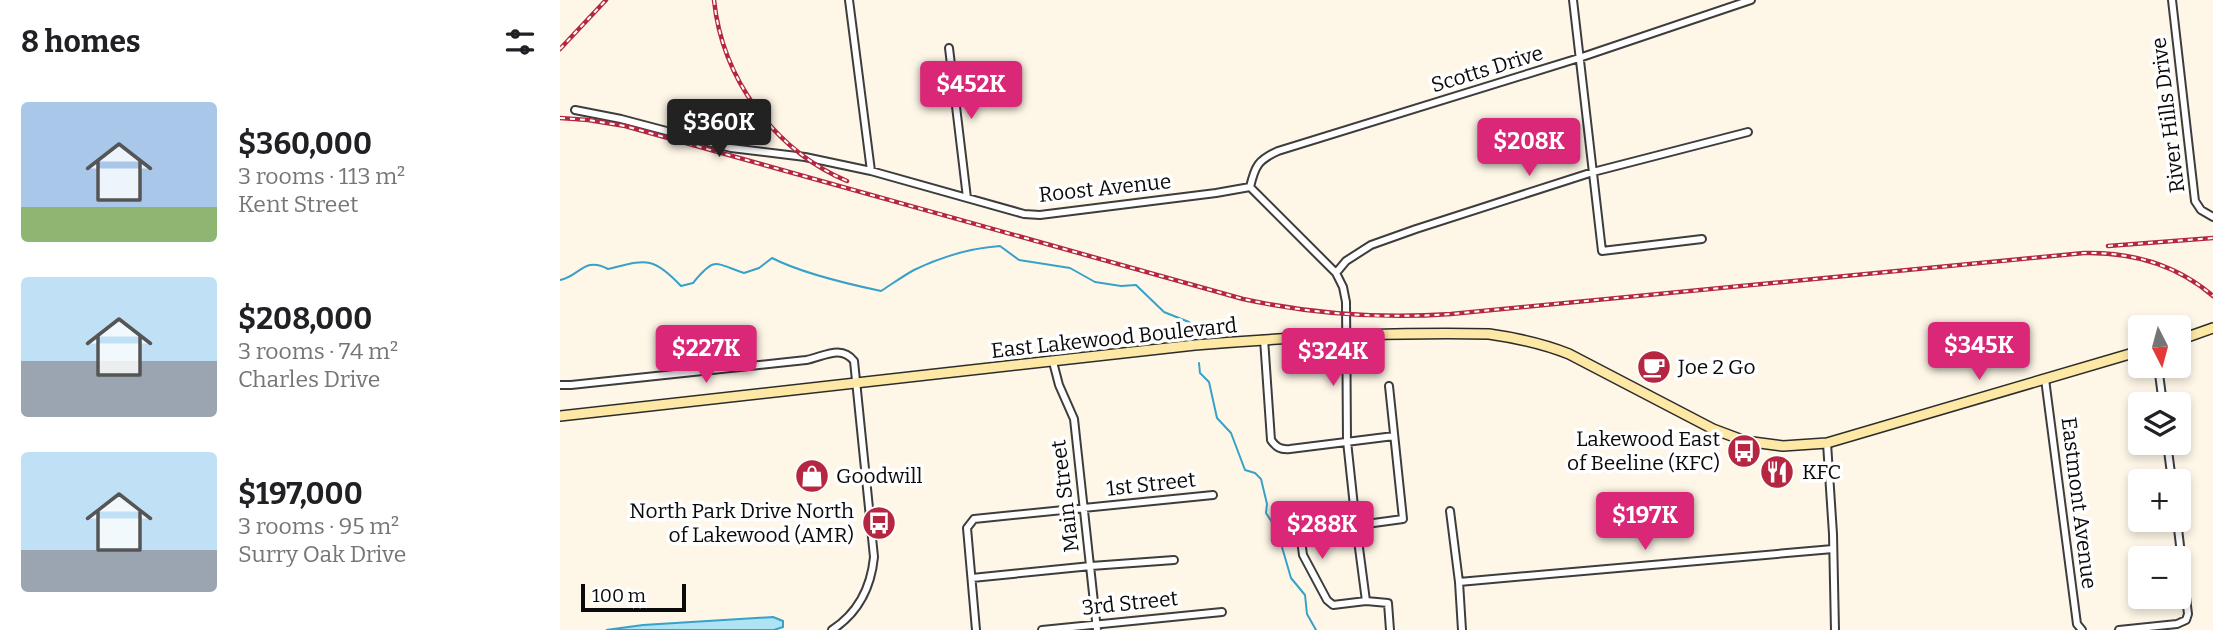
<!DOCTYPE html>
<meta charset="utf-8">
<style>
:root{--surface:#fff;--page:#f6f6f6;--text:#202124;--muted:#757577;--accent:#db2777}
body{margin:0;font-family:Bitter,serif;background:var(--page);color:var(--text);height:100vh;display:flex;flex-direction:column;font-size:26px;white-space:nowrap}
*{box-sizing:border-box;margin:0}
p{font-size:23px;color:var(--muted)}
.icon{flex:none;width:38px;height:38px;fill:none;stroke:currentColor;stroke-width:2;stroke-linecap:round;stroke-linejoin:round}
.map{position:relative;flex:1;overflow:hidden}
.sheet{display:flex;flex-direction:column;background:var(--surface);width:560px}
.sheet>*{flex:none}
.needle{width:46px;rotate:174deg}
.tools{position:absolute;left:1568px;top:315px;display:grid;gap:14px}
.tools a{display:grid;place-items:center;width:63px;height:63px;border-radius:7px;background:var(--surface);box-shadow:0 4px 10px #0003;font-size:35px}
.scale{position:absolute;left:21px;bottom:18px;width:105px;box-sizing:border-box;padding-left:7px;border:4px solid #0a0a0a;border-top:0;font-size:19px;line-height:24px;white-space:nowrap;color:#0a0a0a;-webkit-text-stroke:5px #fff;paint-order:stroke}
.price{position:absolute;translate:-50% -60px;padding:0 16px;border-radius:7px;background:var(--accent);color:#fff;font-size:23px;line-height:46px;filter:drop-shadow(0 2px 4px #0008)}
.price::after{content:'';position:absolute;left:50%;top:42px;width:21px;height:16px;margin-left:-10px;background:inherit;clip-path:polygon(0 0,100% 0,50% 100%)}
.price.current{background:#222;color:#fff}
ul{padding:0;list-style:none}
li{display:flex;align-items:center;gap:21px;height:175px;padding:0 21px}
li span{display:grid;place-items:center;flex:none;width:196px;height:140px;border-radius:7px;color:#555}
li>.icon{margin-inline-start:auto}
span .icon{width:84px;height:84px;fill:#fffc;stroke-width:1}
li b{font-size:30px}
h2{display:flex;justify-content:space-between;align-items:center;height:84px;padding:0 21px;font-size:30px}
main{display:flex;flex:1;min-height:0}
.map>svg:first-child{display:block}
</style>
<main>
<section class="sheet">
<h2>8 homes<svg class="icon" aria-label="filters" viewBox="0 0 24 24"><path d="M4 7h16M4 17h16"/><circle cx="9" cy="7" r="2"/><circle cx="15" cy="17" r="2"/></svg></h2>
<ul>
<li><span style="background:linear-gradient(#a9c7e8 75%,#8fb573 0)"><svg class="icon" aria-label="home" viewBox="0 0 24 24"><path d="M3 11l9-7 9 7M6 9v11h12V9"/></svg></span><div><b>$360,000</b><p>3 rooms · 113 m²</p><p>Kent Street</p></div></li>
<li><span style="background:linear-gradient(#bfe0f5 60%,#9aa5b1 0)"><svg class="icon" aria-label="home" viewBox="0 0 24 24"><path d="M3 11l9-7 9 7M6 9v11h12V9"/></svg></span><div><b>$208,000</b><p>3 rooms · 74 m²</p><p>Charles Drive</p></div></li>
<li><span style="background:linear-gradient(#bfe0f5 70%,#9aa5b1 0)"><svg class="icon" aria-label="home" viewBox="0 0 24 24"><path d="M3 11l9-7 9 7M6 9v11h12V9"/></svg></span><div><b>$197,000</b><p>3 rooms · 95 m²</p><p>Surry Oak Drive</p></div></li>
</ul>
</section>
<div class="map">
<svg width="1653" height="630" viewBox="0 0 1653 630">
<rect width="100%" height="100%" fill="#fef7e8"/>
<path fill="#aee3f4" stroke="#38a1c9" stroke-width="2" d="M213,617L223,621V627L214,630H46L83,625Z"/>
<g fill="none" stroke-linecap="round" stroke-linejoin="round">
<path stroke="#38a1c9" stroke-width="2" d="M0,280C20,276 24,256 48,269C85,260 92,255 121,286L133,283C155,256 154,263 184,273L199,268L212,258C241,273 288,284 321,291C332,284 343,276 354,270C381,257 411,248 440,246L459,260L510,268L535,282L561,286L576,285L604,312L629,322L636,328
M639,363L640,373L649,382L657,418L671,433L685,470L695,473L701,479L707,504L706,513L717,530L731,578L745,595L747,614L756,630"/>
<g stroke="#3d3d3d" stroke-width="10">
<path id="street" d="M289,0L311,171L464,214L480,215L656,193L690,187L776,273L783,287L786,302L787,441L796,525L806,601
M1013,0L1042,251L1142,239
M1612,0L1635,201L1641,210L1653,217
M389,48L407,198
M15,110L61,119L171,148L245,157L311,171
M690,187C695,166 698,160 718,151L1019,58L1191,0
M776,273L786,261L811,245L856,229L1033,172L1188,132
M704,339L711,440C716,447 720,450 730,449L834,436
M493,362L499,385L514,419L537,630
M1598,366L1603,404
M1485,379L1517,624L1522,630
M0,385H11L246,360C263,357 281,344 294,361L314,557C311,587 298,613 272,630
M829,386L843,519L740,533L743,555L767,600L773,605L806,601L828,603L830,630
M1267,443L1273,534L1275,630
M1607,443L1612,481
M890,511L899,582L902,630
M412,578L531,566L614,560
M899,582L1273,549
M416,630L407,528L414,519L653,495
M482,630L662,612
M1559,630L1617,624L1626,620L1628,614L1617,520"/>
</g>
<g stroke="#2c2c2c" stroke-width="12">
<path id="secondary" d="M1619,340L1653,328
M0,416L635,345C733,337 831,332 929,334C957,338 982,343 1009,354L1153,429L1185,441L1223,446L1267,443L1580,351"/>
</g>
<use href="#street" stroke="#fff" stroke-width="6"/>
<use href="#secondary" stroke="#fde8a5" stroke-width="9"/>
<g stroke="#b52740" stroke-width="4.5">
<path id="rail" d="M154,0C162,78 214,150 287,181
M0,49L46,0
M0,118L28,120L65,126L683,299C752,314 820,319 891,314L1524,253C1572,252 1617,265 1653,296
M1548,246L1653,238"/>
</g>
<use href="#rail" stroke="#fff" stroke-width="2" stroke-dasharray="5" stroke-linecap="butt"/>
</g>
<defs>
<g id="cafe-disc" transform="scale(1.75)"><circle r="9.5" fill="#b52740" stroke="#fff"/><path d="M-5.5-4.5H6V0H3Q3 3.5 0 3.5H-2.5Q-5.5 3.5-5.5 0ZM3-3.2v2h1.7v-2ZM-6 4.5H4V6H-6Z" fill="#fff"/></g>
<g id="bus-disc" transform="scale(1.75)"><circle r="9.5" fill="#b52740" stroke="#fff"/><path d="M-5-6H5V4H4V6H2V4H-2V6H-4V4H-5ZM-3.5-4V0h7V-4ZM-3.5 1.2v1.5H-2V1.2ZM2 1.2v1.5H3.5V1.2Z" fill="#fff"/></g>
<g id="restaurant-disc" transform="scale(1.75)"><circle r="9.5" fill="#b52740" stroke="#fff"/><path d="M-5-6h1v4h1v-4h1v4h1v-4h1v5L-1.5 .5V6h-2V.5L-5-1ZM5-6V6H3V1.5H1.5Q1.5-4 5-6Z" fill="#fff"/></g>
<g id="shop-disc" transform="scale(1.75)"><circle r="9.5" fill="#b52740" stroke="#fff"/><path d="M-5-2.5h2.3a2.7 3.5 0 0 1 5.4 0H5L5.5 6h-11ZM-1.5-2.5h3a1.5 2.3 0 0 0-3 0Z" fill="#fff"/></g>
</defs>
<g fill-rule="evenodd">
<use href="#cafe-disc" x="1094" y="367"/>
<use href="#bus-disc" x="1184" y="451"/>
<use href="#restaurant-disc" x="1217" y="472"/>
<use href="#shop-disc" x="252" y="476"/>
<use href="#bus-disc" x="319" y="523"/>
</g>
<g text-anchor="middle" stroke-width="7" stroke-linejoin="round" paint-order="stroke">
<g font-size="21" fill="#0a0a0a" stroke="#fff">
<text transform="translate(927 69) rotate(-17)" y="7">Scotts Drive</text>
<text transform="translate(1608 115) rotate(-97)" y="7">River Hills Drive</text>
<text transform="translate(545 188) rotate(-6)" y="7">Roost Avenue</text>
<text transform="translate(554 338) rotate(-6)" y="7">East Lakewood Boulevard</text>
<text transform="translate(591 484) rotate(-6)" y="7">1st Street</text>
<text transform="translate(505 496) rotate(-97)" y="7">Main Street</text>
<text transform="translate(1519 503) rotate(83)" y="7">Eastmont Avenue</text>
<text transform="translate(570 603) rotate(-6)" y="7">3rd Street</text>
</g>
<g font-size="21" fill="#0a0a0a" stroke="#fff" text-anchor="start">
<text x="1118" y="374">Joe 2 Go</text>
<text x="1160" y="446" text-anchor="end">Lakewood East<tspan x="1160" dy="24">of Beeline (KFC)</tspan></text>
<text x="1242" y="479">KFC</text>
<text x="276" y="483">Goodwill</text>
<text x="294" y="518" text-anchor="end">North Park Drive North<tspan x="294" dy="24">of Lakewood (AMR)</tspan></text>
</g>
</g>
</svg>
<div class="tools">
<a><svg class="needle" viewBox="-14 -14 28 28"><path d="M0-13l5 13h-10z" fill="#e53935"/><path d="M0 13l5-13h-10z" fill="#757577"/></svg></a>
<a><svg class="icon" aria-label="layers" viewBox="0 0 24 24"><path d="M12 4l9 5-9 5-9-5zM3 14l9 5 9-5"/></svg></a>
<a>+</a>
<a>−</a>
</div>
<div class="scale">100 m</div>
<b class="price" style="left:411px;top:121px">$452K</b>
<b class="price current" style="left:159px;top:159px">$360K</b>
<b class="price" style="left:969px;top:178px">$208K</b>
<b class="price" style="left:1419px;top:382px">$345K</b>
<b class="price" style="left:146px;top:385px">$227K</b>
<b class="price" style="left:773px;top:388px">$324K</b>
<b class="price" style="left:1085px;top:552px">$197K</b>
<b class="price" style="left:762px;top:561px">$288K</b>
</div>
</main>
